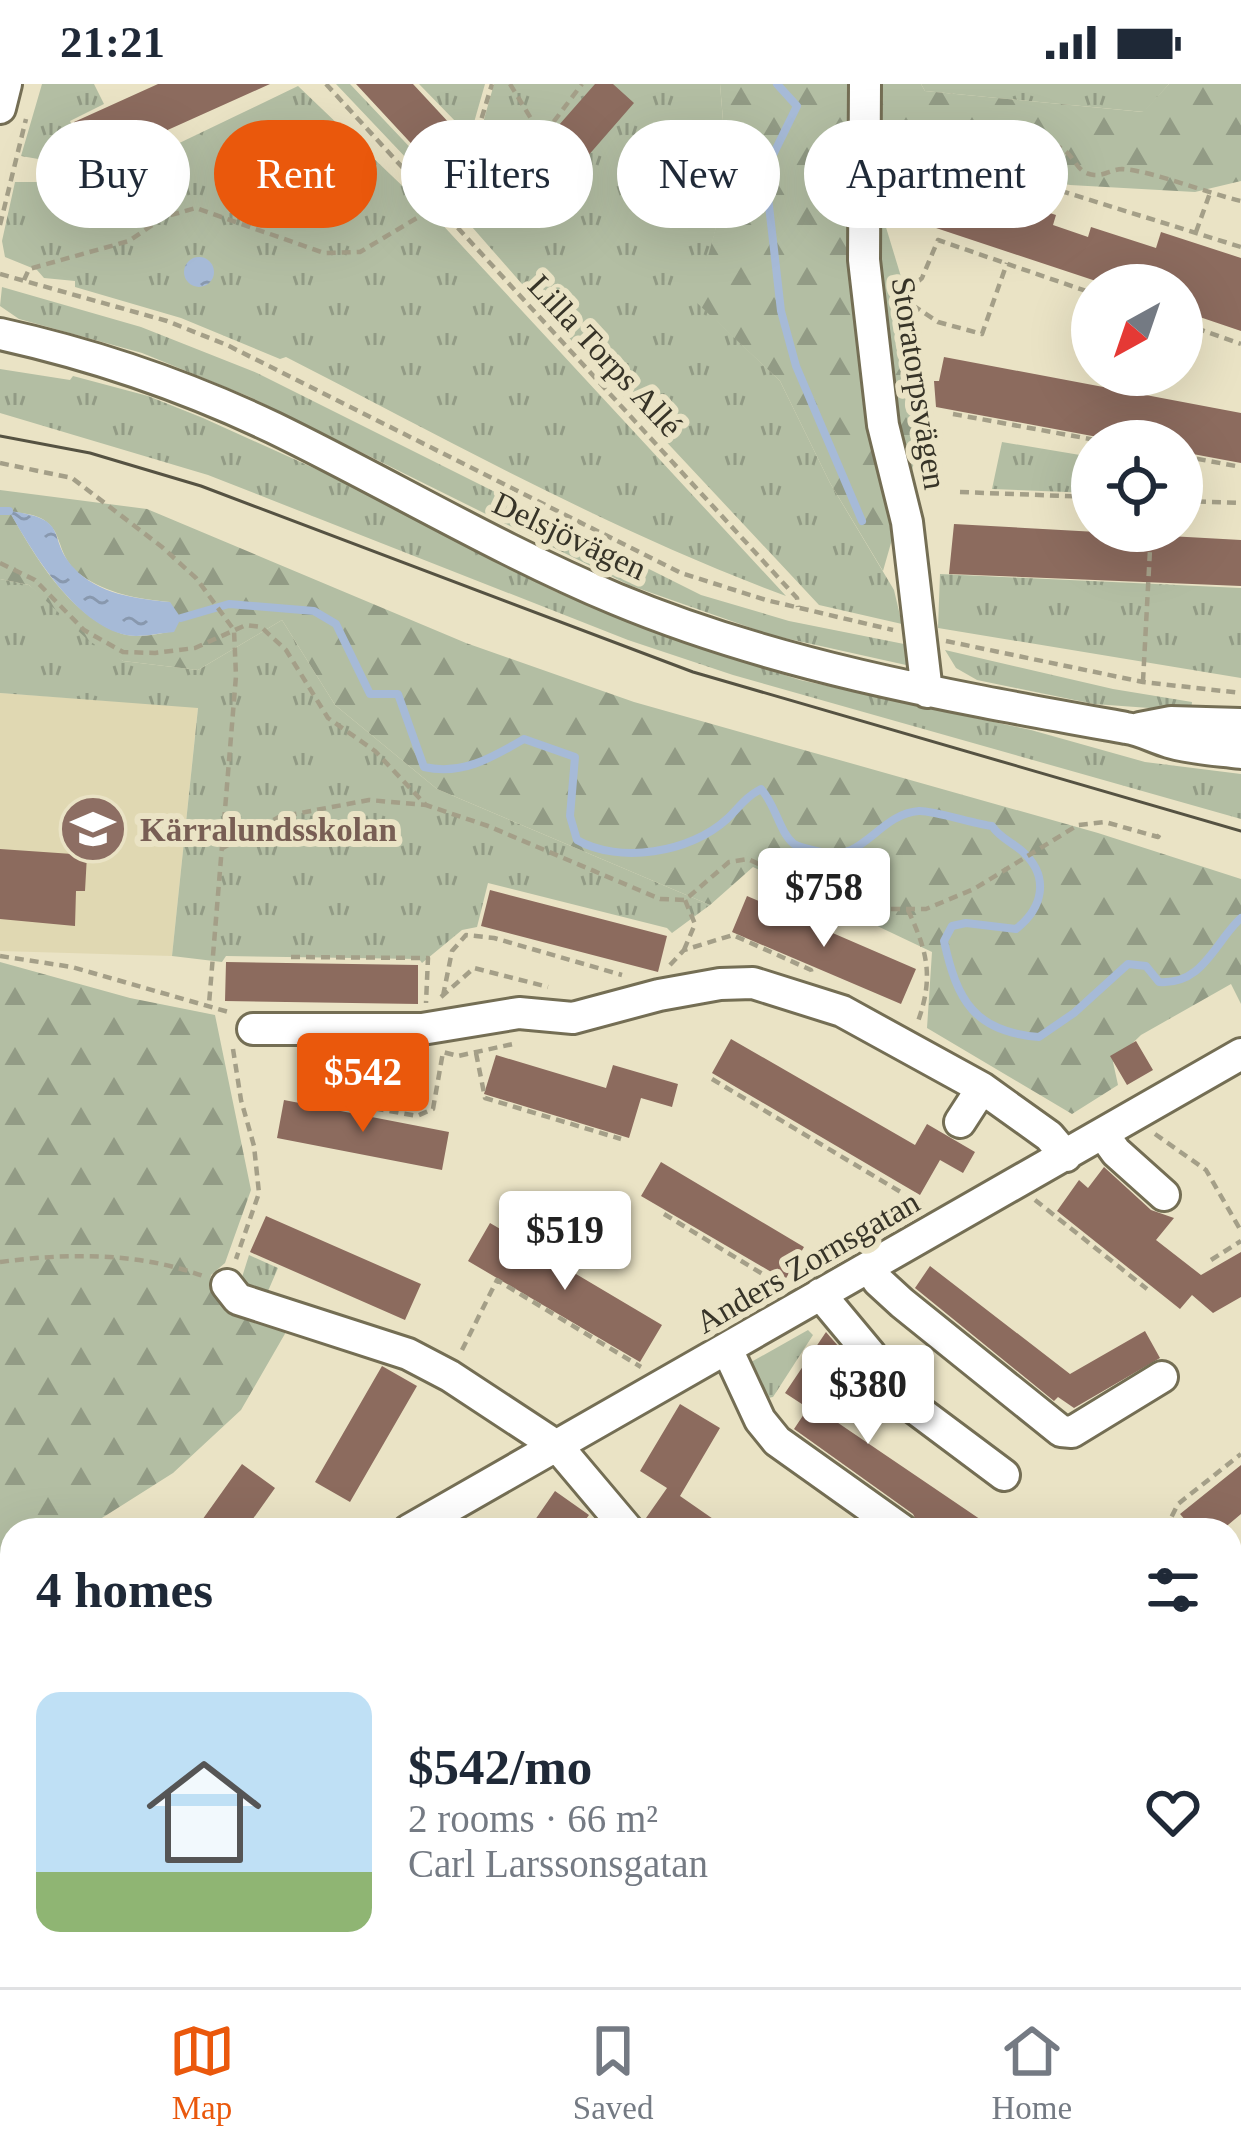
<!DOCTYPE html>
<meta charset="utf-8">
<style>
:root{--surface:#fff;--page:#f2f2f3;--text:#1f2937;--muted:#747a83;--line:#e0e1e3;--accent:#ea580c}
body{margin:0;font-family:"Times New Roman",serif;background:var(--page);color:var(--text);height:100vh;display:flex;flex-direction:column;font-size:45px;white-space:nowrap}
*{box-sizing:border-box;margin:0}
p{font-size:39px;color:var(--muted)}
.icon{flex:none;width:66px;height:66px;fill:none;stroke:currentColor;stroke-width:2;stroke-linecap:round;stroke-linejoin:round}
.map{position:relative;flex:1;overflow:hidden}
.sheet{position:absolute;left:0px;top:1434px;width:1242px;height:471px;display:flex;flex-direction:column;background:var(--surface);border-radius:36px 36px 0 0;box-shadow:0 12px 48px #0002}
.sheet>*{flex:none}
.top-card{position:absolute;left:36px;top:36px;width:1170px;height:108px;display:flex;gap:24px}
.needle{width:78px;rotate:220deg}
.buttons{position:absolute;left:1071px;top:180px;display:grid;gap:24px}
.buttons a{display:grid;place-items:center;width:132px;height:132px;border-radius:50%;background:var(--surface);box-shadow:0 12px 48px #0002;font-size:60px}
.price{position:absolute;translate:-50% -102px;padding:0 27px;border-radius:12px;background:#fff;color:#222;font-size:39px;line-height:78px;filter:drop-shadow(0 3px 6px #0008)}
.price::after{content:'';position:absolute;left:50%;top:72px;width:36px;height:27px;margin-left:-18px;background:inherit;clip-path:polygon(0 0,100% 0,50% 100%)}
.price.active{background:var(--accent);color:#fff}
ul{padding:0;list-style:none}
li{display:flex;align-items:center;gap:36px;height:300px;padding:0 36px}
li+li{border-top:3px solid var(--line)}
li span{display:grid;place-items:center;flex:none;width:336px;height:240px;border-radius:24px;color:#555}
li>.icon{margin-inline-start:auto}
span .icon{width:144px;height:144px;fill:#fffc;stroke-width:1}
li b{font-size:51px}
h2{display:flex;justify-content:space-between;align-items:center;height:144px;padding:0 36px;font-size:51px}
.tag{padding:0 42px;border-radius:54px;background:var(--surface);box-shadow:0 12px 48px #0002;font-size:42px;line-height:108px}
.tag.active{background:var(--accent);color:#fff}
.status{display:flex;justify-content:space-between;align-items:center;height:84px;padding:0 60px;background:var(--surface);direction:ltr}
.status svg{height:33px;fill:currentColor}
.menu{display:flex;justify-content:space-around;align-items:center;height:168px;border-top:3px solid var(--line);background:var(--surface);font-size:33px;color:var(--muted)}
.menu a{display:grid;justify-items:center;gap:6px}
.menu .active{color:var(--accent)}
.map>svg:first-child{display:block}
</style>
<div class="status"><b>21:21</b><svg viewBox="0 0 49 12"><path d="M0 12V9h3v3zM5 12V6h3v6zM10 12V3h3v9zM15 12V0h3v12zM26 1h20v11H26zM47 4h2v5h-2z"/></svg></div>
<div class="map">
<svg width="1241" height="1903" viewBox="0 0 1241 1903">
<defs>
<pattern id="grass-tufts" width="24" height="20" patternUnits="userSpaceOnUse" patternTransform="scale(3)"><rect width="24" height="20" fill="#b3bea3"/><path d="M3 7l-1-3M5 7V3M7 7l1-3M15 17l-1-3M17 17v-4M19 17l1-3" fill="none" stroke="#929b85"/></pattern>
<pattern id="forest-firs" width="22" height="20" patternUnits="userSpaceOnUse" patternTransform="scale(3)"><rect width="22" height="20" fill="#b3bea3"/><path d="M5 1l3.5 6h-7zM16 11l3.5 6h-7z" fill="#929b85"/></pattern>
<pattern id="water-ripples" width="26" height="14" patternUnits="userSpaceOnUse" patternTransform="scale(3)"><rect width="26" height="14" fill="#a6bad7"/><path d="M2 4q2-2 4 0t4 0M15 11q2-2 4 0t4 0" fill="none" stroke="#8898ae"/></pattern>
</defs>
<rect width="100%" height="100%" fill="#eae3c5"/>
<path fill="#e0d8b2" d="M0,609L198,623L172,872L0,867Z"/>
<path fill="url(#grass-tufts)" d="M42,0H94L104,20L70,37L85,69L44,76L21,72Z
M336,0H350L421,75L458,40L419,0H485L455,105L445,115Z
M494,0H720L728,97L697,218L780,297L830,399L894,506L902,540L819,521L572,257L458,127Z
M921,0H1169L1144,28L925,7Z
M298,2L438,136L786,512C613,448 450,357 286,273L280,275L181,234L75,203V197L44,194L37,186L5,173L2,157L15,98H62L146,75Z
M2,203L141,243L257,289L701,511L789,537L919,563L914,579L906,581L771,551L629,501L250,313L142,269L19,235L0,222Z
M0,285L70,296L73,292L148,312L203,334L327,390L556,508L658,550L800,596L1031,646L1145,678L1241,690V735L733,591L628,556L208,391L0,329Z
M1002,358L1092,373V409L992,405Z
M940,490L1241,504V594L938,544Z
M0,495L29,501L123,577L198,586L282,536L335,621L437,705L710,821L672,849L667,844L488,799L477,843L462,846L422,879L419,875L226,872L222,878L172,872L198,624L0,609Z
M945,566L1113,605L1192,618L1191,627L1094,620L977,596L956,584Z
M249,1171L278,1184L265,1214L238,1206Z
M808,1246L813,1251L773,1313L763,1315L744,1282Z
M8,1686L12,1690V1747L0,1738V1690Z"/>
<path fill="url(#forest-firs)" fill-rule="evenodd" d="M720,0H921L925,7L1143,28L1169,0H1241V97L1195,108L1070,101L861,61L909,219L923,347L883,487L830,399L780,297L696,218L728,97Z
M0,406L147,425L466,559L634,618L1098,749L1241,795V920L1231,900L1141,951L1113,978L1118,1001L1072,1030L927,944L932,868L753,783L710,821L437,705L335,621L282,536L198,586L123,577L89,557L29,501L0,495ZM10,428C74,431 47,466 81,491C107,510 139,515 170,518L174,547C156,550 134,556 117,548C67,527 35,473 10,428Z
M0,878L130,914L215,931L251,1106L225,1179L211,1191L209,1203L222,1219L286,1248L241,1326L173,1389L83,1446H12V1485L0,1492Z
M0,1742L12,1753V1893H145L151,1903H8L0,1889Z"/>
<path fill="url(#water-ripples)" d="M184 188a15 15 0 1 1 30 0a15 15 0 1 1-30 0Z
M9,427C73,435 45,453 74,484C97,510 137,515 170,518L181,534L174,548C158,549 141,554 126,551C75,540 33,469 9,427Z"/>
<g fill="none" stroke-linecap="round" stroke-linejoin="round">
<path stroke="#a6bad7" stroke-width="8" d="M777,0L797,22L772,73L768,113L781,227L796,282L862,437
M0,427H9
M181,534L229,520L314,527L336,540L370,610H398L424,683C462,692 493,673 524,655L575,673L570,732L577,756C619,780 690,769 727,735C740,723 744,714 761,705C776,721 779,748 794,760C801,764 813,766 821,768C863,780 878,730 919,727C931,726 976,740 992,742C1001,755 1012,758 1023,768C1050,793 1043,824 1016,845L966,839L952,842L944,857C957,916 974,948 1039,953L1074,929L1128,880L1146,882L1159,898C1203,901 1214,859 1241,834"/>
</g>
<path fill="#8c6b5e" d="M158,0H270L92,80L74,38Z
M356,0H413L451,41L420,69Z
M595,0H613L634,19L526,143L494,115Z
M930,90L1056,131L1053,141L1088,153L1091,143L1156,164L1161,148L1241,174V247L1182,227V201H1108L921,139L916,96L928,101Z
M944,273L1241,329V379L1182,368V357H1119L936,323L934,297H939Z
M954,440L1241,456V502L949,490Z
M0,765L87,771L85,807H76L75,842L0,835Z
M490,806L667,852L658,888L481,842Z
M747,812L916,885L901,920L732,848Z
M226,878L418,881V920L225,917Z
M731,955L915,1061L927,1040L975,1068L963,1089L940,1076L920,1111L712,989Z
M1136,957L1153,986L1127,1001L1110,972Z
M496,971L606,1004L613,981L678,1000L672,1023L641,1014L629,1054L484,1010Z
M284,1016L449,1048L442,1086L277,1054Z
M661,1078L804,1163L785,1196L641,1112Z
M1104,1083L1151,1126L1174,1134L1156,1156L1201,1191L1241,1168V1213L1213,1229L1192,1211L1180,1225L1057,1127L1079,1096L1088,1104Z
M266,1132L421,1200L405,1236L250,1168Z
M490,1139L662,1241L640,1278L468,1177Z
M930,1182L1070,1290L1145,1247L1160,1274L1074,1324L1058,1313L1054,1317L915,1204Z
M826,1248L852,1278L819,1326L996,1446H921L913,1430L794,1345L808,1324L785,1309Z
M382,1282L417,1302L350,1418L315,1398Z
M680,1320L720,1344L680,1412L729,1446H663L646,1434L667,1404L640,1387Z
M242,1380L275,1404L245,1446H195Z
M1241,1381V1430L1222,1446H1194L1180,1430Z
M555,1407L589,1431L578,1446H528Z"/>
<g fill="none" stroke-linecap="round" stroke-linejoin="round">
<g stroke="#746e54" stroke-width="36">
<path id="minor" d="M865,0L864,176L883,341L907,438L927,608
M0,24L6,0
M0,250C95,271 186,302 274,344C389,400 499,466 616,515C779,583 954,613 1126,644C1141,646 1155,654 1169,658C1192,665 1218,666 1241,669
M1140,644L1171,638L1241,640
M253,945H422L519,929L573,934L659,911L720,900L753,899L842,927L982,1004L1049,1052L1066,1072
M960,1038L982,1004
M1103,1050L1116,1068L1164,1111
M869,1183L878,1197L902,1219L1061,1347L1072,1348L1162,1293
M227,1201L238,1215L408,1270L450,1292L558,1363L628,1446
M820,1210L870,1270L885,1302L1004,1391
M727,1265L760,1336L777,1357L902,1446
M409,1446L1241,970
M1230,1505L1241,1494
M1233,1571L1241,1577
M0,1672L12,1665
M1230,1762L1241,1771
M1230,1834L1241,1820
M653,1893L661,1903
M1018,1893L1030,1903
M336,1903L348,1893
M896,1903L903,1893
M1177,1903L1185,1893"/>
</g>
<path stroke="#a49f88" stroke-width="4.5" stroke-dasharray="9 6" stroke-linecap="butt" d="M326,0L797,514L798,523
M510,0L538,46L546,48L582,0
M1029,39L1013,92L1241,163
M1023,60C1082,53 1066,88 1094,91C1104,92 1113,85 1122,85C1149,86 1210,110 1241,117
M0,141L26,35
M1196,148L1210,109
M0,190L167,237L227,261L681,489L766,516L893,546
M24,196L29,185L129,157L164,133L196,124L324,169L360,168L452,113L466,86L492,0
M894,211L900,213L922,194L938,156L1092,209
M900,213L938,238L982,250L1007,179
M1182,239L1241,260
M953,330L1101,357
M1182,372L1241,383
M0,379L72,394L162,463L196,494L234,546L236,592L209,920
M960,408L1092,413
M1182,417L1241,419
M0,479L35,496L84,546L123,568L155,569L195,564L246,541L261,543L286,566L328,634L375,667L426,721L488,742L660,815L685,816L729,778L748,775L828,812L884,825H926L974,805L1078,741L1105,738L1158,753L1161,748
M946,557L1143,598L1241,609
M1143,597L1151,447
M221,765L279,733L369,716L426,721
M908,826C928,869 934,894 917,940
M684,866L695,840L685,816
M0,872L72,883L232,929
M291,873L428,874L426,919
M670,881L684,866L733,851L811,886L812,891
M443,912L452,867L466,851L494,854L622,891
M441,913L474,884L548,903
M233,965L241,1016L254,1062L259,1109L236,1175
M476,969L485,1014L621,1055
M712,995L924,1122
M301,1011L417,1032L433,1025L443,968L458,972L513,960
M1155,1050L1206,1086L1241,1147
M1035,1116L1147,1205
M664,1130L784,1203
M1211,1176L1241,1157
M0,1178C68,1169 138,1168 203,1192
M462,1266L497,1196L641,1283
M1165,1446L1178,1420L1241,1370"/>
<use href="#minor" stroke="#fff" stroke-width="30"/>
<path stroke="#555242" stroke-width="3" d="M0,352L90,369L201,402L693,588L1241,747"/>
</g>
<defs>
<g id="school-disc" transform="scale(3.45)"><circle r="9.5" fill="#8d6e63" stroke="#eae3c5"/><path d="M0-5L7-2L0 1L-7-2ZM-4 1L0 2.5L4 1V4Q0 6-4 4Z" fill="#fff"/></g>
</defs>
<g fill-rule="evenodd">
<use href="#school-disc" x="93" y="745"/>
</g>
<g text-anchor="middle" stroke-width="12" stroke-linejoin="round" paint-order="stroke">
<g font-size="33" fill="#373428" stroke="#eae3c5">
<text transform="translate(606 271) rotate(47)" y="12">Lilla Torps Allé</text>
<text transform="translate(920 299) rotate(81)" y="12">Storatorpsvägen</text>
<text transform="translate(570 451) rotate(25)" y="12">Delsjövägen</text>
<text transform="translate(807 1177) rotate(-30)" y="12">Anders Zornsgatan</text>
</g>
<g font-size="33" font-weight="bold" fill="#785e54" stroke="#eae3c5" text-anchor="start">
<text x="140" y="757">Kärralundsskolan</text>
</g>
</g>
</svg>
<div class="buttons">
<a><svg class="needle" viewBox="-14 -14 28 28"><path d="M0-13l5 13h-10z" fill="#e53935"/><path d="M0 13l5-13h-10z" fill="#747a83"/></svg></a>
<a><svg class="icon" aria-label="locate" viewBox="0 0 24 24"><circle cx="12" cy="12" r="6"/><path d="M12 2v4M12 18v4M2 12h4M18 12h4"/></svg></a>
</div>
<b class="price" style="left:824px;top:866px">$758</b>
<b class="price active" style="left:363px;top:1051px">$542</b>
<b class="price" style="left:565px;top:1209px">$519</b>
<b class="price" style="left:868px;top:1363px">$380</b>
<div class="top-card">
<a class="tag">Buy</a>
<a class="tag active">Rent</a>
<a class="tag">Filters</a>
<a class="tag">New</a>
<a class="tag">Apartment</a>
</div>
<section class="sheet">
<h2>4 homes<svg class="icon" aria-label="filters" viewBox="0 0 24 24"><path d="M4 7h16M4 17h16"/><circle cx="9" cy="7" r="2"/><circle cx="15" cy="17" r="2"/></svg></h2>
<ul>
<li><span style="background:linear-gradient(#bfe0f5 75%,#8fb573 0)"><svg class="icon" aria-label="home" viewBox="0 0 24 24"><path d="M3 11l9-7 9 7M6 9v11h12V9"/></svg></span><div><b>$542/mo</b><p>2 rooms · 66 m²</p><p>Carl Larssonsgatan</p></div><svg class="icon" aria-label="heart" viewBox="0 0 24 24"><path d="M12 20l-8-8c-3-5 5-10 8-4 3-6 11-1 8 4z"/></svg></li>
</ul>
</section>
</div>
<nav class="menu">
<a class="active"><svg class="icon" aria-label="map" viewBox="0 0 24 24"><path d="M3 6l6-2 6 2 6-2v14l-6 2-6-2-6 2zM9 4v14M15 6v14"/></svg>Map</a>
<a><svg class="icon" aria-label="saved" viewBox="0 0 24 24"><path d="M7 4h10v16l-5-4-5 4z"/></svg>Saved</a>
<a><svg class="icon" aria-label="home" viewBox="0 0 24 24"><path d="M3 11l9-7 9 7M6 9v11h12V9"/></svg>Home</a>
</nav>
